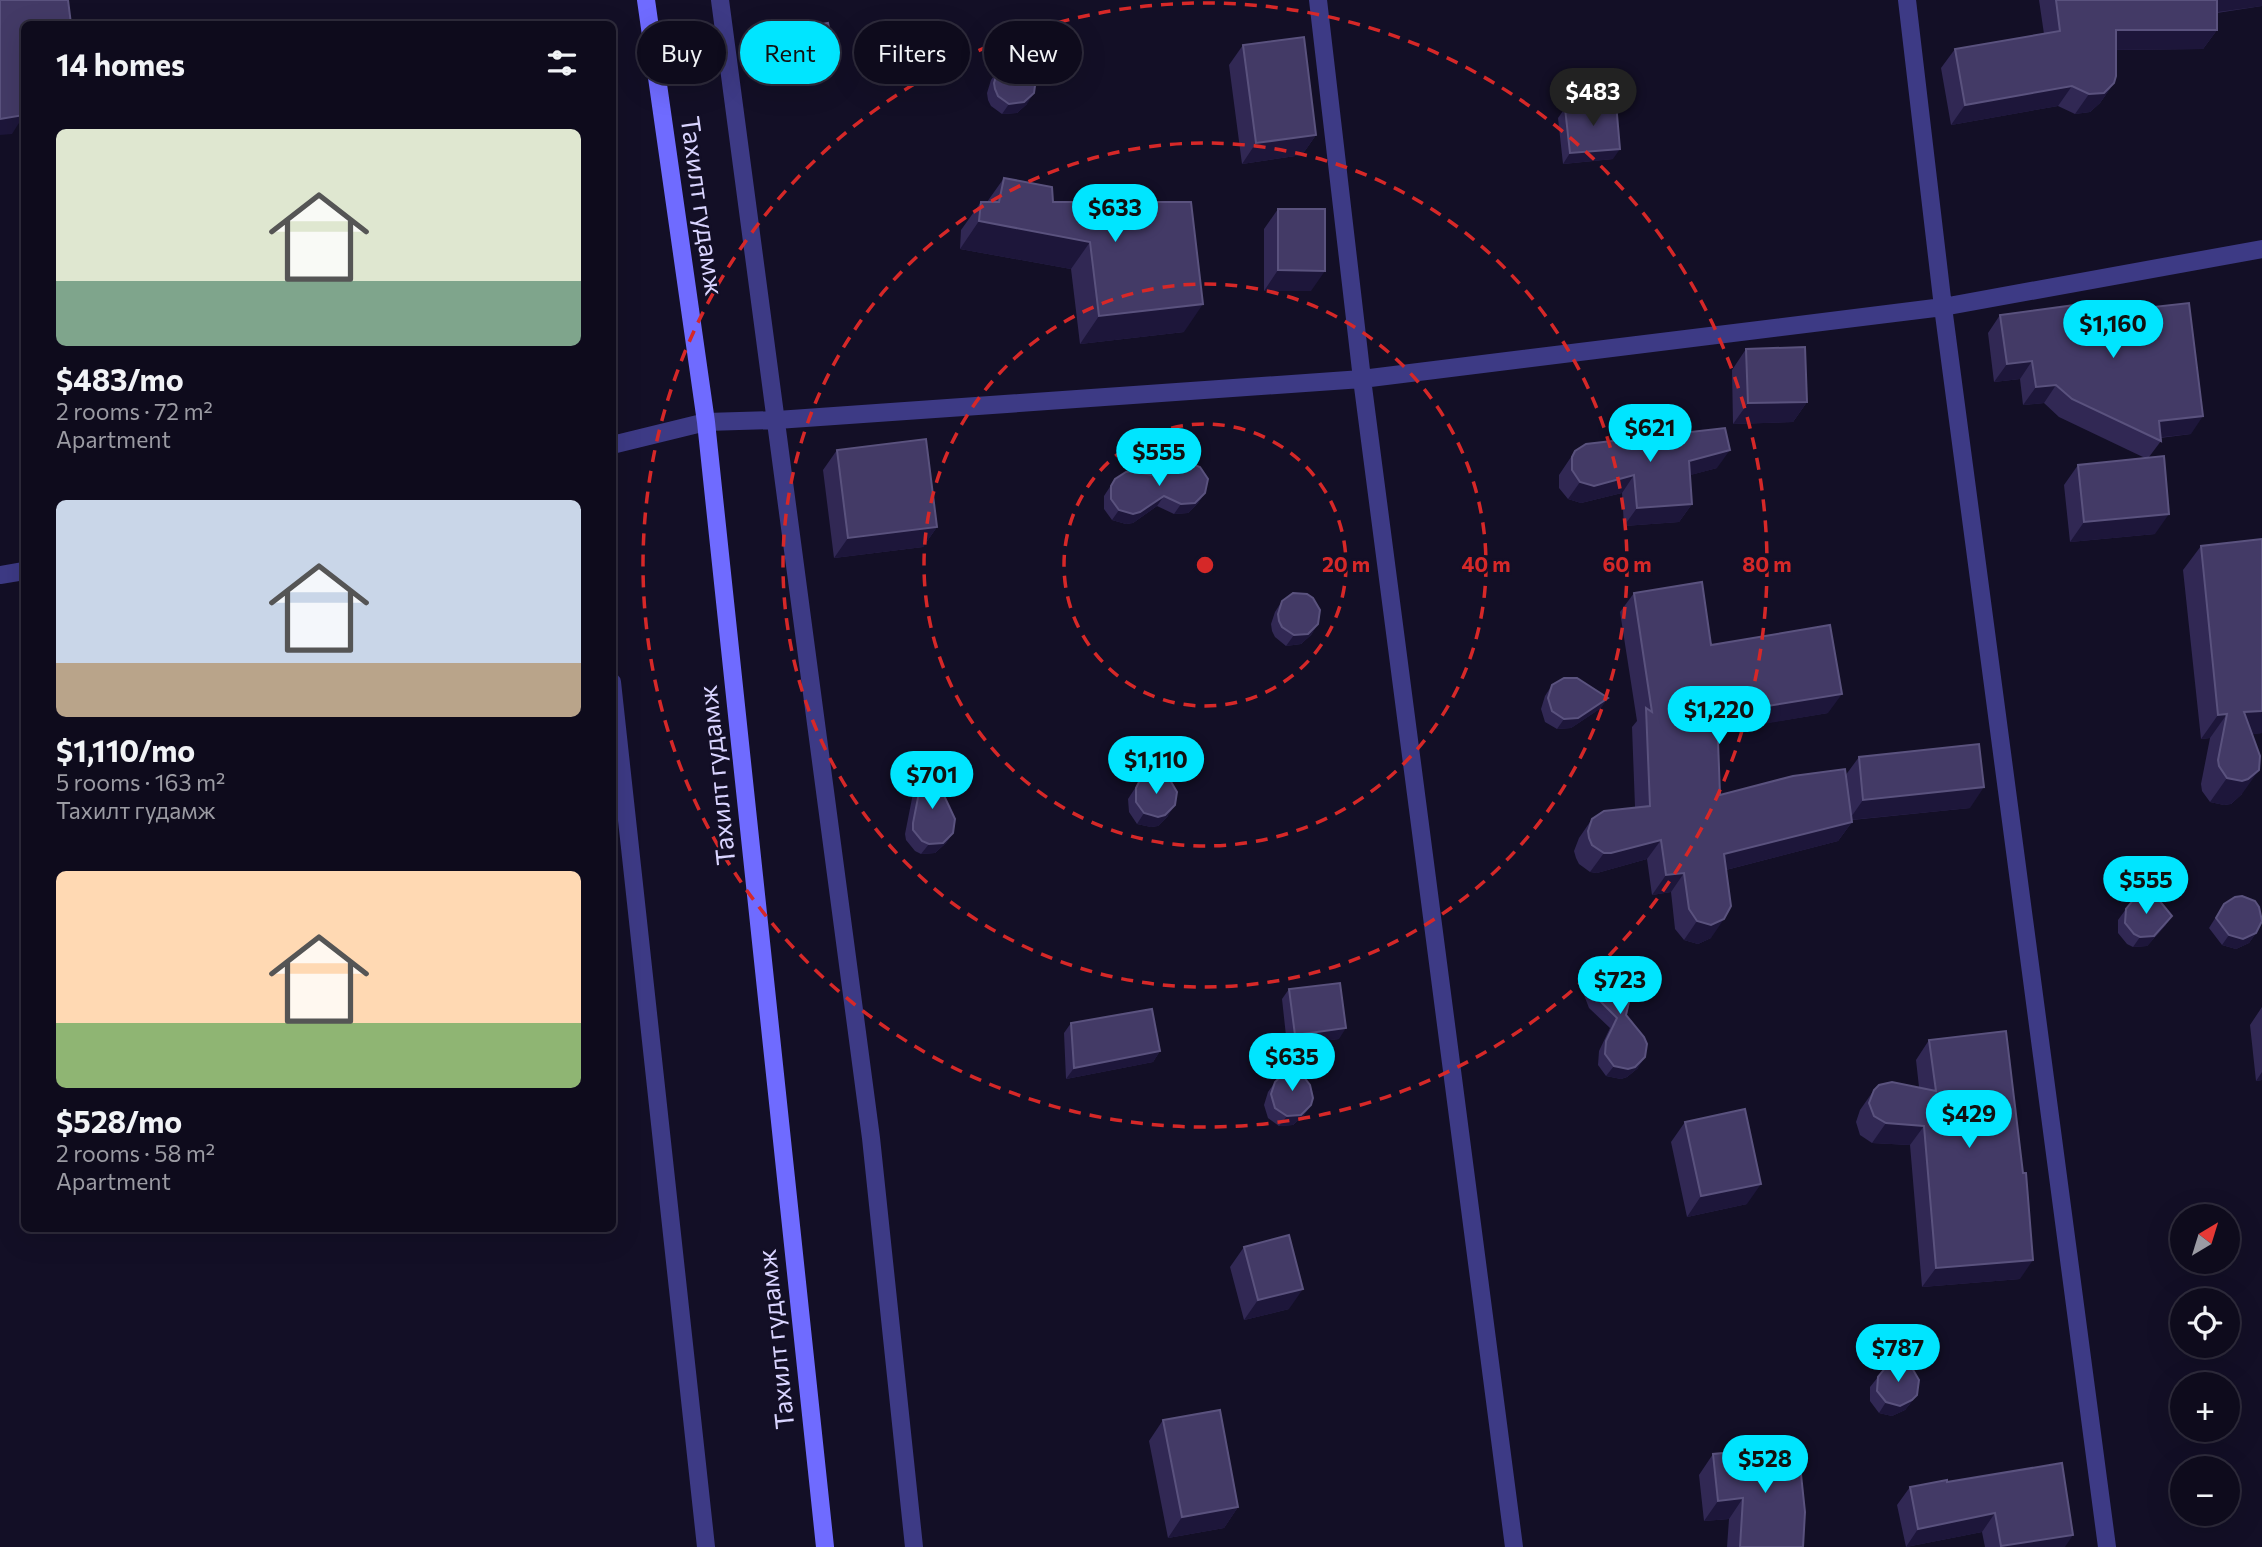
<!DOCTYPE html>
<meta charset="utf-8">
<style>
:root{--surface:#0e0b1c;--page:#1c1929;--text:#f1f3f6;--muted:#9b9ba3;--line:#2e2b3b;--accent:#00e5ff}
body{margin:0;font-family:Commissioner,sans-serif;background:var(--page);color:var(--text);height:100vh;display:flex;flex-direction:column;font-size:26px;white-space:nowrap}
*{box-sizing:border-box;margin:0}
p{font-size:23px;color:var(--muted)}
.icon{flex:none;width:38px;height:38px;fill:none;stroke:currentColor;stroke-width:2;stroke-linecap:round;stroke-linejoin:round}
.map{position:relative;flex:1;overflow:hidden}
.drawer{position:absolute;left:21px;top:21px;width:595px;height:1211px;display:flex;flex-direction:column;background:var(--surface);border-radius:10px;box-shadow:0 7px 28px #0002,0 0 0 2px var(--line)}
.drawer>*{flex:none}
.guide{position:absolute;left:637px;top:21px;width:665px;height:63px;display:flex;gap:14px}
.needle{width:46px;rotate:38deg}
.fabs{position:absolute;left:2170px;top:1204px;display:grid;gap:14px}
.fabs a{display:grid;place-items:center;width:70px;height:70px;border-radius:50%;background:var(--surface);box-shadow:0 7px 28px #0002,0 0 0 2px var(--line);font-size:35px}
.price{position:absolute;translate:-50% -60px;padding:0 16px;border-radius:24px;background:var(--accent);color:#111;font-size:23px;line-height:46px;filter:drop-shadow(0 2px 4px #0008)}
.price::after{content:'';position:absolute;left:50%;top:42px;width:21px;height:16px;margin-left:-10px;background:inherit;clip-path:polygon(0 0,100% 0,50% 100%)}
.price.current{background:#222;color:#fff}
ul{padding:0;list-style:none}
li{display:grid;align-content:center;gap:14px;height:371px;padding:0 35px}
li span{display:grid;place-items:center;height:217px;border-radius:10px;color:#555}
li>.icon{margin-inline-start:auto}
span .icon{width:126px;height:126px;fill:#fffc;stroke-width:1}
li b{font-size:30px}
h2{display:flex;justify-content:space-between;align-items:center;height:84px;padding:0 35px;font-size:30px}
.pill{padding:0 24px;border-radius:32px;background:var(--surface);box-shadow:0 7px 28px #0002,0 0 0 2px var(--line);font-size:24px;line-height:63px}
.pill.current{background:var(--accent);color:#111}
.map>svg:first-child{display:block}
</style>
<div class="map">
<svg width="2262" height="1547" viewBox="0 0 2262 1547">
<rect width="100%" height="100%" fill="#130f26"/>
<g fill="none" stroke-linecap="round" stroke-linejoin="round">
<path stroke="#3d3a85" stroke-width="18" d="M720,0L871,1138L914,1547
M1318,0L1362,379L1514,1547
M1907,0L1943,307L2107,1547
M612,445L706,422L777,420L1362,379L1943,307L2262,249
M0,575L24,571
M612,682L706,1547"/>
<path stroke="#6f6bff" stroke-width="18" d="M646,0L706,422L825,1547"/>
</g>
<path fill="#312854" d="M2039,0H2262V6L2217,13V30L2203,49L2116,50L2114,83L2100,103L2090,112L2075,114L2058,106L1951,125L1941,68L1955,49L2044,34Z
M790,30L836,63L829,73L791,81L782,41Z
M1243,45L1316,135L1302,155L1242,164L1229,65Z
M998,70L1027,104L1017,113L1002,114L991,106L988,100L987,93L991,80Z
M1565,108L1613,159L1563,164L1558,118Z
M1004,178L1053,202L1184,332L1080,344L1071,269L960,249L961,230L981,202H987Z
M1278,209L1311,291H1264V229Z
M2091,314L2191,434L2160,438L2161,441L2149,457L2155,534L2070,542L2064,485L2078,465L2145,458L2059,417L2044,403L2023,405L2020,379L1994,382L1988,333L2000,315Z
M1746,349L1807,402L1793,422L1733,424L1732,370Z
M837,450L937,527L923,547L834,558L823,470Z
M1575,451L1717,468L1690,475L1692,504L1679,522L1624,526L1622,493L1581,503L1568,499L1559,488V475Z
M1115,479L1205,493L1198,503L1188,513L1174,514L1157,506L1133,523L1126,524L1112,520L1104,509V496Z
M2201,546L2262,733L2252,734L2242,794L2231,804L2224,805L2210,802L2202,791L2201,784L2210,738L2201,739L2183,570Z
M1634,593L1711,645L1828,713L1718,731L1720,795L1845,776L1859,757L1970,808L1852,820V822L1838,841L1726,870L1711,938L1698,944L1684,940L1675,929L1671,892L1652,895L1647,859L1597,873L1590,872L1579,864L1576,858L1574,851L1579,838L1592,819L1635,807L1632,727L1637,721L1620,612Z
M1282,601L1318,624L1311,635L1301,644L1286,646L1275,637L1272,631L1271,624L1275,612Z
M1552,685L1601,708L1571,728L1557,729L1545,722L1541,709L1545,696Z
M926,757L953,833L946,843L935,853L921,854L915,851L906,840L905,834L918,768Z
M1139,782L1168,816L1158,826L1151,827L1137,824L1129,812L1128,799Z
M2224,904L2256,933L2249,943L2236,949L2222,945L2209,928Z
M2126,909L2172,916L2165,926L2147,946L2133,947L2127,944L2118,933V920Z
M1596,972L1626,1015L1638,1068L1627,1077L1621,1079L1606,1076L1598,1065L1599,1051L1610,1028L1589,1008L1584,995L1589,982Z
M1289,989L1339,1039L1287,1045L1282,999Z
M2262,1007V1080L2256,1081L2250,1025Z
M1071,1023L1160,1051L1153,1062L1066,1079L1064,1033Z
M1929,1040L2020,1279L1922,1287L1910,1145L1872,1143L1860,1135L1856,1122L1860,1110L1874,1090L1919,1087L1916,1060Z
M1275,1082L1311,1105L1304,1115L1293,1125L1279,1126L1268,1118L1264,1105L1268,1092Z
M1685,1122L1747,1204L1687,1217L1671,1142Z
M1244,1247L1289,1309L1244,1320L1230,1267Z
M1886,1367L1917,1395L1905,1410L1892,1416L1879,1413L1870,1401V1387Z
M1163,1420L1238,1507L1224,1528L1168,1538L1149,1441Z
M1713,1454L1803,1547H1727L1729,1519L1704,1521L1699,1475Z
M1947,1482L2065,1547H1985L1982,1532L1906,1547L1897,1505L1910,1487Z"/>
<path fill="#1d163a" d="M2213,0H2262V6L2203,14Z
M2116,30H2217L2203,49L2102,50Z
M836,63L829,73L791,81L798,70Z
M2114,83L2100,103L2090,112L2075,114L2089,94Z
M2072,86L2058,106L1951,125L1965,105Z
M21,88H24V96L18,105Z
M1034,93L1027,104L1017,113L1002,114L1009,104Z
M24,115L12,134L0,135V119Z
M1316,135L1302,155L1242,164L1256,143Z
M1620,149L1613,159L1563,164L1570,153Z
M979,221L1090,242L1071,269L960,249Z
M1278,270L1325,271L1311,291H1264Z
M1203,304L1184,332L1080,344L1099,316Z
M2032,361L2020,379L1994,382L2007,364Z
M2056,385L2044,403L2023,405L2036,387Z
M1807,402L1793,422L1733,424L1748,403Z
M2203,416L2191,434L2154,438L2159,421Z
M1730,450L1717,468L1676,479L1689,461Z
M1634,475L1622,493L1581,503L1568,499L1580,482Z
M1205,493L1198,503L1188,513L1174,514L1181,504Z
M1164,496L1157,506L1133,523L1126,524L1112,520L1119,510Z
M1692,504L1679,522L1624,526L1637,508Z
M2169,514L2155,534L2070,542L2084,522Z
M937,527L923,547L834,558L848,538Z
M1318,624L1311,635L1301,644L1286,646L1294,635Z
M1842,694L1828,713L1704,734L1717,714Z
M1608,698L1601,708L1571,728L1557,729L1564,719Z
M2262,711V733L2227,737L2244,712Z
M2227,714L2210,738L2201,739L2218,715Z
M2259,770L2242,794L2231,804L2224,805L2210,802L2227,778Z
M1984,787L1970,808L1849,820L1863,800Z
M1175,805L1168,816L1158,826L1151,827L1137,824L1144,813Z
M1852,822L1838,841L1710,874L1724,854Z
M953,833L946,843L935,853L921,854L929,844Z
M1661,840L1647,859L1597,873L1590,872L1604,853Z
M1684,873L1671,892L1652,895L1666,875Z
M2172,916L2165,926L2147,946L2133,947L2140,937Z
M1724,919L1711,938L1698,944L1684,940L1697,921Z
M2256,933L2249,943L2236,949L2222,945L2229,935Z
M1346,1028L1339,1039L1287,1045L1295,1035Z
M1160,1051L1153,1062L1066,1079L1074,1068Z
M1645,1057L1638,1068L1627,1077L1621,1079L1606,1076L1614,1066Z
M2262,1072V1080L2256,1081Z
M1311,1105L1304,1115L1293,1125L1279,1126L1287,1116Z
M1886,1123L1924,1126L1910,1145L1872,1143Z
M1761,1184L1747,1204L1687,1217L1701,1196Z
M2033,1260L2020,1279L1922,1287L1936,1268Z
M1303,1289L1289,1309L1244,1320L1258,1300Z
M1917,1395L1905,1410L1892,1416L1879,1413L1886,1402Z
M1743,1498L1729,1519L1704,1521L1718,1501Z
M1238,1507L1224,1528L1168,1538L1182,1517Z
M1995,1513L1982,1532L1906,1547L1918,1529Z
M2073,1535L2065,1547H2000L2001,1546Z"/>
<path fill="#433a66" stroke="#5a527e" stroke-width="2" d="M0,0H68L71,24H24V88H21L24,115L0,119Z
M2056,0H2217V30H2116V76L2114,83L2104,93L2089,94L2072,86L1965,105L1955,49L2060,31Z
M828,23L836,63L798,70L790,30Z
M1304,37L1316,135L1256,143L1243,45Z
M1009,62L1023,63L1029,67L1036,79L1034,93L1024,102L1009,104L998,96L995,89L994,83L998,70Z
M1616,103L1620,149L1570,153L1565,108Z
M1004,178L1052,187L1053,202H1191L1203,304L1099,316L1090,242L979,221L981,202H999Z
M1278,209H1325V271L1278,270Z
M2090,303L2091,314L2189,303L2203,416L2159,421L2161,441L2072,399L2056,385L2036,387L2032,361L2007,364L2000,315Z
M1805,347L1807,402L1748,403L1746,349Z
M1725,428L1730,450L1689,461L1692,504L1637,508L1634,475L1594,486L1580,482L1572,470V457L1575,451L1586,444Z
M926,439L937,527L848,538L837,450Z
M2164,456L2169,514L2084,522L2078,465Z
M1187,462L1200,467L1208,479L1205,493L1195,503L1181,504L1164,496L1140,512L1133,514L1119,510L1111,499V486L1115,479L1126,472L1132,471L1161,477L1175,465Z
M2262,539V711L2244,712L2260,756L2259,770L2248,779L2242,781L2227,778L2219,766L2218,760L2227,714L2218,715L2201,546Z
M1702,582L1711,645L1830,625L1842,694L1717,714L1720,795L1793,776L1845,769L1852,822L1724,854L1731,906L1724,919L1711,925L1697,921L1689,909L1684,873L1666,875L1661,840L1611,853H1604L1592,845L1589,838L1588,831L1592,819L1604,811L1650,806L1646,708L1652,712L1634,593Z
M1293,593L1307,594L1313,598L1320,610L1318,624L1308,634L1294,635L1282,627L1279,621L1278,614L1282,601Z
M1564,678H1577L1608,698L1578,718L1564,719L1552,711L1548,698L1552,685Z
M1979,744L1984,787L1863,800L1859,757Z
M926,757L955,819L953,833L943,843L929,844L922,841L913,830V823Z
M1150,775L1164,776L1170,780L1177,792L1175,805L1165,815L1158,817L1144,813L1136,802V788L1139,782Z
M2147,895L2159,900L2172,916L2154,936L2140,937L2134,934L2125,923L2126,909L2134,899Z
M2242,896L2255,901L2259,907L2262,921L2256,933L2243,939L2229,935L2216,918L2224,904L2235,897Z
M1607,964L1620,965L1626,968L1634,980L1626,1015L1644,1037L1647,1044L1645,1057L1635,1067L1628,1069L1614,1066L1605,1054L1606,1041L1617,1018L1596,997L1591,985L1596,972Z
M1340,983L1346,1028L1295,1035L1289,989Z
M1152,1009L1160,1051L1074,1068L1071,1023Z
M2006,1031L2023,1173H2026L2033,1260L1936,1268L1924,1126L1886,1123L1874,1116L1869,1103L1874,1090L1879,1085L1892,1082L1936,1091L1929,1040Z
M1294,1064L1310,1085L1313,1098L1311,1105L1301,1115L1287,1116L1275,1108L1271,1094L1275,1082Z
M1745,1109L1761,1184L1701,1196L1685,1122Z
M1289,1235L1303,1289L1258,1300L1244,1247Z
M1899,1363L1912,1368L1919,1380L1917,1395L1912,1400L1900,1406L1886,1402L1877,1391L1878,1377L1886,1367Z
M1220,1410L1238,1507L1182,1517L1163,1420Z
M1798,1446L1805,1512L1803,1547H1740L1743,1498L1718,1501L1713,1454Z
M2062,1463L2073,1535L2001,1546L1995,1513L1918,1529L1910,1487L1947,1480V1482Z"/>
<g fill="none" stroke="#d62828" stroke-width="3.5" stroke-dasharray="12 9">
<circle cx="1205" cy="565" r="141"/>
<circle cx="1205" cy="565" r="281"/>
<circle cx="1205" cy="565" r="422"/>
<circle cx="1205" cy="565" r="562"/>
</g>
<g text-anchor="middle" stroke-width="5" stroke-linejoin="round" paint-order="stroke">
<g font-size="26" fill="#d9d4ff" stroke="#130f26">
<text transform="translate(702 206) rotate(82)" y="9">Тахилт гудамж</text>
<text transform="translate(717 775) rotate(-96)" y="9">Тахилт гудамж</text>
<text transform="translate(776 1339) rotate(-96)" y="9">Тахилт гудамж</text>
</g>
</g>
<circle cx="1205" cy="565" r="10" fill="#d62828" stroke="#130f26" stroke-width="3.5"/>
<g font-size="21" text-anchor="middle" font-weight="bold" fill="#d62828" stroke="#130f26" stroke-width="5" stroke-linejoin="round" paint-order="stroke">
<text x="1346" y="572">20 m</text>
<text x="1486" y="572">40 m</text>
<text x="1627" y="572">60 m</text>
<text x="1767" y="572">80 m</text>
</g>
</svg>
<div class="fabs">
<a><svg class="needle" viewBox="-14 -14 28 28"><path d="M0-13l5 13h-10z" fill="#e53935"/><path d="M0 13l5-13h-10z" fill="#9b9ba3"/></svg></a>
<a><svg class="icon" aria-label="locate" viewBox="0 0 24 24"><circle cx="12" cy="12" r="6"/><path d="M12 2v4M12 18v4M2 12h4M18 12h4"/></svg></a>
<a>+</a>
<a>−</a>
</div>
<b class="price current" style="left:1593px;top:128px">$483</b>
<b class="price" style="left:1115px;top:244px">$633</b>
<b class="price" style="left:2113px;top:360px">$1,160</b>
<b class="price" style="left:1650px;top:464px">$621</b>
<b class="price" style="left:1159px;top:488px">$555</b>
<b class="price" style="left:1719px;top:746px">$1,220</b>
<b class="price" style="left:1156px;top:796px">$1,110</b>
<b class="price" style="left:932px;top:811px">$701</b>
<b class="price" style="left:2146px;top:916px">$555</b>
<b class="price" style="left:1620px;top:1016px">$723</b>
<b class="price" style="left:1292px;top:1093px">$635</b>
<b class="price" style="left:1969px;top:1150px">$429</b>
<b class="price" style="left:1898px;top:1384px">$787</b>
<b class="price" style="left:1765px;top:1495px">$528</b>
<div class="guide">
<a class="pill">Buy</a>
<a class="pill current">Rent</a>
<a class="pill">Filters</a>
<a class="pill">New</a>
</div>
<section class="drawer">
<h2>14 homes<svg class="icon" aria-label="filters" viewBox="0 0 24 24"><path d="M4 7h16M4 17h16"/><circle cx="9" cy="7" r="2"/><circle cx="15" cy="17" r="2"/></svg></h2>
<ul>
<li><span style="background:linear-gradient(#dfe7d0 70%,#7fa58c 0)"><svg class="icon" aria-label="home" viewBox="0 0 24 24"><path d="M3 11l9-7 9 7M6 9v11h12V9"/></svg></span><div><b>$483/mo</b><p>2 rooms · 72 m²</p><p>Apartment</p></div></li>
<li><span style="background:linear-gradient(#c9d6e8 75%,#b9a48a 0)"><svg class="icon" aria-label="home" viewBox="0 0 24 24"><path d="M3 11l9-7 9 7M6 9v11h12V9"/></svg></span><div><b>$1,110/mo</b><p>5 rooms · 163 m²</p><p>Тахилт гудамж</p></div></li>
<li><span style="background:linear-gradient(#ffd9b3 70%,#8fb573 0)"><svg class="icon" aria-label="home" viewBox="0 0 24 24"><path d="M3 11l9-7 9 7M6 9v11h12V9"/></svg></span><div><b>$528/mo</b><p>2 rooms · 58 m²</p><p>Apartment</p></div></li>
</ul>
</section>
</div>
